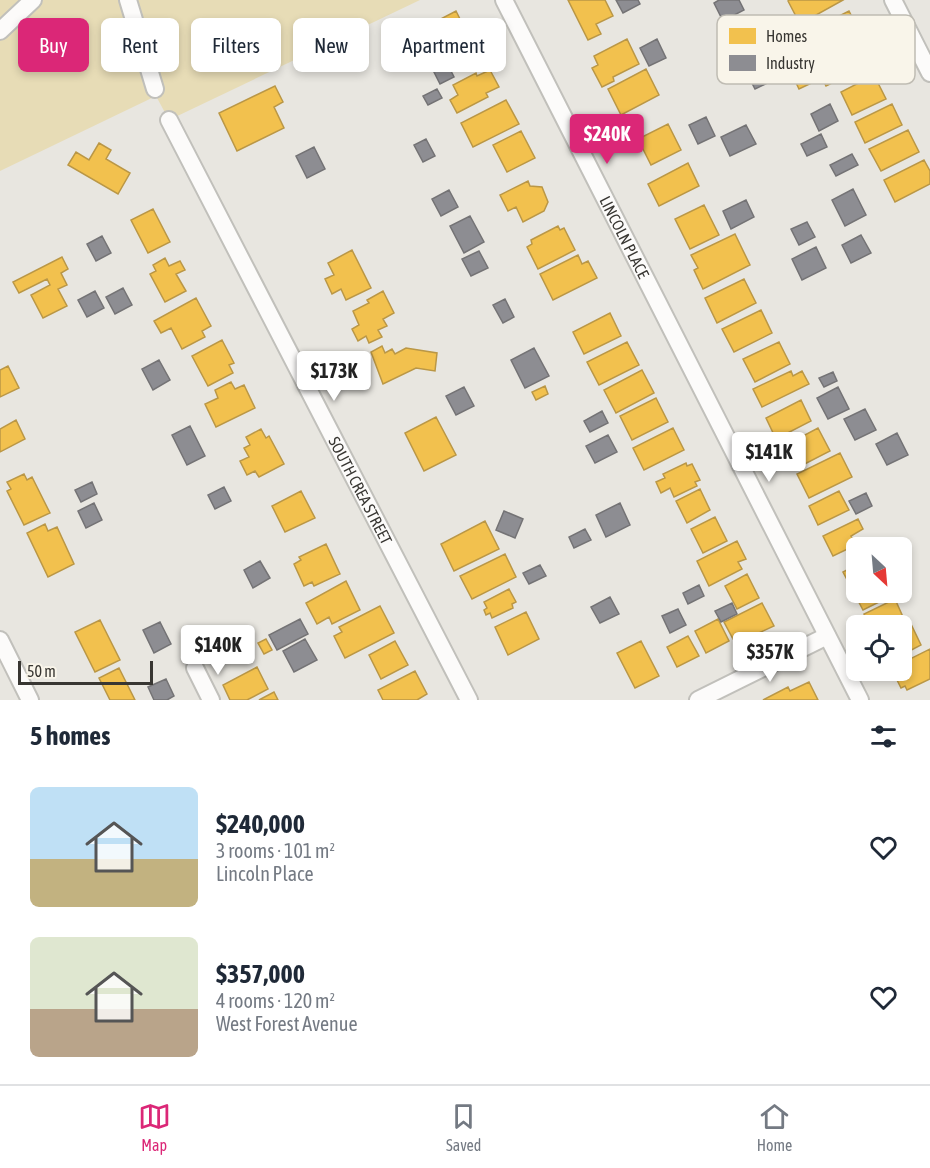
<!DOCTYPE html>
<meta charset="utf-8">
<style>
:root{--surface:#fff;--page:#f6f6f7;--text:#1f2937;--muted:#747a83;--line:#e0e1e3;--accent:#db2777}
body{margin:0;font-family:"Asap Condensed",sans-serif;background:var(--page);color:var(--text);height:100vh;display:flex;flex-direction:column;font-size:22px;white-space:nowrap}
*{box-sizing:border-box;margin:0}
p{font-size:20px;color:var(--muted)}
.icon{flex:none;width:33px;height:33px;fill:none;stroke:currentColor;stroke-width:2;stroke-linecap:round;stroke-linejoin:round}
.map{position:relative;height:700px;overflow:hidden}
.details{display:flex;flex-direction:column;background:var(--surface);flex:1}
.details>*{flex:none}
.hud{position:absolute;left:18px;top:18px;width:600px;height:54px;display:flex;gap:12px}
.needle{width:39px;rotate:154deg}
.buttons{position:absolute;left:846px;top:537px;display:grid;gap:12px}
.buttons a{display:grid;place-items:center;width:66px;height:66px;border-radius:9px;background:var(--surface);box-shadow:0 3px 9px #0003;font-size:30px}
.scale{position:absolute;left:18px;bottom:15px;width:135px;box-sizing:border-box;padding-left:6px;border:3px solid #383632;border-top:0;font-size:16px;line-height:21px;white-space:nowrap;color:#383632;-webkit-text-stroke:4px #f9f5ea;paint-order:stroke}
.price{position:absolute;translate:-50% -51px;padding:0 14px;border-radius:6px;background:#fff;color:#222;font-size:20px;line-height:39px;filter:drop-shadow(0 2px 3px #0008)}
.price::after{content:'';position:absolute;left:50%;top:36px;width:18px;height:14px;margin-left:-9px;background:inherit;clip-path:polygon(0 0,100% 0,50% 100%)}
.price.on{background:var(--accent);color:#fff}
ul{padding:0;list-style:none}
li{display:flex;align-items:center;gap:18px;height:150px;padding:0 30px}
li span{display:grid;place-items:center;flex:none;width:168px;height:120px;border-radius:9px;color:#555}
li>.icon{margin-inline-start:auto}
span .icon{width:72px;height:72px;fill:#fffc;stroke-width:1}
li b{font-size:26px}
h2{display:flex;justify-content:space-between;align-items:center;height:72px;padding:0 30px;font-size:26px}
.pill{padding:0 21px;border-radius:9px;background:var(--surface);box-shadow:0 3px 9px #0003;font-size:21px;line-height:54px}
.pill.on{background:var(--accent);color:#fff}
.dock{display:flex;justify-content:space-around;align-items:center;height:84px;border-top:2px solid var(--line);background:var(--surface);font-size:16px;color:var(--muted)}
.dock a{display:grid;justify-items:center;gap:3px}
.dock .on{color:var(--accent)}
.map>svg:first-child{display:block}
</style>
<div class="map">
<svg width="930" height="700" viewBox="0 0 930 700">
<rect width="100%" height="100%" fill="#e8e6e0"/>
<path fill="#e7dcb6" d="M0,0H420L169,120L156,96L0,171Z"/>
<path fill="#f2c14e" stroke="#ba9746" stroke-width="1.5" d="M568,0H605L613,16L596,24L601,34L588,40Z
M843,0L800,24L788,1L789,0Z
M456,11L476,51L448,65L434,37L437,35L431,24Z
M849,11L861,34L821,54L809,31Z
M627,39L639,64L613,77L614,81L602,87L592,68L598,65L594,56Z
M859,40L871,64L826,86L822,78L799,89L790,70L817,61Z
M646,69L659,95L621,115L608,89Z
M490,70L499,87L486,93L488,97L457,113L450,100L458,95L453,85L476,73L477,76Z
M874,75L886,99L852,115L841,92Z
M275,86L283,102L274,107L284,128L237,151L219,113Z
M506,100L519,124L473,147L461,123Z
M892,104L902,125L865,143L855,122Z
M668,124L681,150L651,165L638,139Z
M908,130L919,152L881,171L869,149Z
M521,131L535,158L507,172L493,145Z
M99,143L111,150L106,159L130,173L118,194L68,165L76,152L89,160Z
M924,160L930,171V184L895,202L884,180Z
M688,163L699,186L659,206L648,184Z
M528,181L530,186L542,187L548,202L544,211L523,222L516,207L508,211L500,195Z
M704,205L719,235L690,249L675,219Z
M153,209L170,242L148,253L131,220Z
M558,226L560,230L564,228L575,250L538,269L527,247L532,244L531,240Z
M735,234L750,265L703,289L694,270L698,268L691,255Z
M352,250L371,288L346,300L341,289L332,294L325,279L334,275L328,263Z
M578,255L582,264L588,261L597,278L553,300L540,274Z
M62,257L68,269L61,273L67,285L58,289L67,306L43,318L31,295L50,285L47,279L19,293L13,282Z
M165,258L169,266L180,261L185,270L176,274L186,291L165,302L150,274L156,271L153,265Z
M744,279L756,303L717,323L705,298Z
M383,291L394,313L383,319L387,326L378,330L382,337L369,343L366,336L358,341L352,329L359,325L353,311L369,303L367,300Z
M196,298L211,326L202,331L205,337L182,349L171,328L161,333L154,321Z
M761,310L772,333L734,352L722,329Z
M610,313L621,336L584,354L573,332Z
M222,340L234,363L229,365L233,373L208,386L192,356Z
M627,342L639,365L599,385L587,362Z
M779,342L790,364L755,382L743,359Z
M382,346L385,353L392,349L395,354L406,348L437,353L435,371L416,368L383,384L371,352Z
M8,366L19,388L0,397V370Z
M642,370L654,393L616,413L604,390Z
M791,371L793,376L802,371L809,384L762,407L753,389Z
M231,382L235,389L244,385L255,408L216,427L205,404L218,398L215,390Z
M545,386L548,394L536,400L532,392Z
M656,398L668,422L632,440L620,416Z
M801,400L811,421L776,439L766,418Z
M436,417L456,455L424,471L405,433Z
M16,420L25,439L0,452V429Z
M673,428L684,450L644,470L633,448Z
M818,428L830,451L795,469L784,446Z
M261,429L266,438L269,436L284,464L259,477L255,471L247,475L240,461L249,457L244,448L250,445L246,437Z
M840,453L852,477L809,498L797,474Z
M686,463L687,466L692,464L700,480L695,482L697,486L674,497L670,488L661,493L656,482L665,478L663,474Z
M24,474L27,480L32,477L50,513L24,525L7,491L11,489L7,482Z
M700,489L710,510L687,523L676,501Z
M301,491L315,518L285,532L272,506Z
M839,491L849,510L818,525L809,506Z
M715,517L727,541L703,553L691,529Z
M858,519L863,529L851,536L856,545L833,556L823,536Z
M485,521L499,549L454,571L441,544Z
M45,524L48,531L57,527L74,564L48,577L27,533Z
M737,541L746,559L738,562L742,569L709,586L697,561Z
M326,544L340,574L314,586L312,582L304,586L294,564L301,560L299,557Z
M505,554L516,577L472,599L460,576Z
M856,565V589L853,591L843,572Z
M747,574L759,598L737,609L725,586Z
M346,581L360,610L332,624L329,617L317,624L306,603Z
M509,589L516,602L512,604L513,608L492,618L490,613L486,615L484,610L487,608L484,602Z
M856,591L892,592L893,595L863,610L854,593Z
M895,599L903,617L885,626H870L864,614Z
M762,603L774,626L748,638L745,633L733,639L724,622Z
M380,606L394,633L345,658L334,636L342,632L339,627Z
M526,612L539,639L508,655L495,627Z
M718,619L729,641L706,653L695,631Z
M100,620L120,660L95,672L75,632Z
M910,622L921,645L902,655V626Z
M688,636L699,656L677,667L667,647Z
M266,639L272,650L264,654L258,643Z
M395,641L408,665L381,679L369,655Z
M641,641L659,676L635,688L617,653Z
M930,649V679L907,690L905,686L901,688L892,670H902V663Z
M257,667L268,689L247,700H230L223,685Z
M119,668L135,700H110L99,678Z
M415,671L427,694L417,700H383L378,690Z
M809,682L818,700H763L788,687L790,691Z
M274,692L278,700H259Z"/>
<path fill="#8d8d92" stroke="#747375" stroke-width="1.5" d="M616,0H638L640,4L623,13Z
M719,0H739L744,10L723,21L714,3Z
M657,39L666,58L649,66L640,48Z
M761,49L776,79L755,89L740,60Z
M448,65L454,77L440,84L434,72Z
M437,89L442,98L428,105L423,96Z
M830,104L838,121L819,131L811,114Z
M706,117L715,136L698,144L689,125Z
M746,125L756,144L730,156L721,137Z
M821,134L827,147L807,156L801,144Z
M426,139L435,156L423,162L414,145Z
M314,147L325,169L307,178L296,156Z
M852,154L858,165L836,176L830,165Z
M853,189L866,215L845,226L832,200Z
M449,190L458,207L441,216L432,199Z
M746,200L754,217L731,229L723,211Z
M470,216L484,242L464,253L450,226Z
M807,222L815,237L799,245L791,229Z
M861,235L871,253L851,263L842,245Z
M102,236L111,253L96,261L87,244Z
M816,247L826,268L802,280L792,259Z
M479,251L488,268L471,276L462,259Z
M123,288L132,305L115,314L106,297Z
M95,291L104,308L87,317L78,300Z
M505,299L514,317L503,323L493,305Z
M534,348L549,376L525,388L511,360Z
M159,360L170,380L153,390L142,369Z
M833,372L837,381L824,387L819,378Z
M464,387L474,406L456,415L446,396Z
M838,387L849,409L828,419L817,398Z
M865,409L876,430L855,440L844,419Z
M602,411L608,423L590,432L584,421Z
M190,426L205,456L187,465L172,435Z
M897,433L908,455L887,465L876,444Z
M608,435L617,452L595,463L586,446Z
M92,482L97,494L81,502L75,490Z
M224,487L231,501L215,509L208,495Z
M866,493L872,506L856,514L849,501Z
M94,503L102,520L86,528L78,511Z
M620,503L630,525L606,537L596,515Z
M504,511L523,519L515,538L496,530Z
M585,529L591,540L574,548L569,537Z
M260,561L270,578L253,588L244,570Z
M540,565L546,576L529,584L523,573Z
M699,585L704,596L688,604L683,593Z
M610,597L619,614L600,623L591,607Z
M732,603L737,614L721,622L715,611Z
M678,609L686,625L670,633L662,616Z
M300,619L308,634L277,650L269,635Z
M160,622L171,644L154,653L143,630Z
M305,639L317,660L294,672L283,651Z
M166,679L174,696L167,700H154L148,687Z"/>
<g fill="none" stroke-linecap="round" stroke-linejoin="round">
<g stroke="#c1c0bb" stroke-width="20">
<g id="street">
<path d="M128,0L155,89"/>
<path id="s1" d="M504,0L860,700"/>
<path d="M893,0L930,73"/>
<path d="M0,31L33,0"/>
<path id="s2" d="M169,120L469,700"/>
<path d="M0,640L30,700"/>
<path d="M195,668L211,700"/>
<path d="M698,700L827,636"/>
</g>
</g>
<use href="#street" stroke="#fcfbfa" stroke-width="16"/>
</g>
<g text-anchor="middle" stroke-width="6" stroke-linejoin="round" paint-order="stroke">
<g font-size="16" fill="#383632" stroke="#f9f5ea">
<text dy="6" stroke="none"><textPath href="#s1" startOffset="266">LINCOLN PLACE</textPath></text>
<text dy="6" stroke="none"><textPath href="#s2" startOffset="417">SOUTH CREA STREET</textPath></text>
</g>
</g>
<rect x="717" y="15" width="198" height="69" rx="9" fill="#f9f5ea" stroke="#bfbcb3" stroke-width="1.5"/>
<rect x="729" y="28" width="27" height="16" fill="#f2c14e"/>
<rect x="729" y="55" width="27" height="16" fill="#8d8d92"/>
<g font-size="16" fill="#383632">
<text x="766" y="42">Homes</text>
<text x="766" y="69">Industry</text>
</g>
</svg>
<div class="buttons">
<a><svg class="needle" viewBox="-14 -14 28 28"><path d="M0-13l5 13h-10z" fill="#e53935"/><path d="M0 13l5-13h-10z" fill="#747a83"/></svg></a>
<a><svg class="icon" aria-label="locate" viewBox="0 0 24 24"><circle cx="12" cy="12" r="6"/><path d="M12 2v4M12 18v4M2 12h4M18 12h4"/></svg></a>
</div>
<div class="scale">50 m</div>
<b class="price on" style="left:607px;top:165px">$240K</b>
<b class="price" style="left:334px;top:402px">$173K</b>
<b class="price" style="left:769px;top:483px">$141K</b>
<b class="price" style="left:218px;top:676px">$140K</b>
<b class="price" style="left:770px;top:683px">$357K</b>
<div class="hud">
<a class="pill on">Buy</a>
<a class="pill">Rent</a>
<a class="pill">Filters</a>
<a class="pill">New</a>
<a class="pill">Apartment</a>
</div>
</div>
<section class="details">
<h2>5 homes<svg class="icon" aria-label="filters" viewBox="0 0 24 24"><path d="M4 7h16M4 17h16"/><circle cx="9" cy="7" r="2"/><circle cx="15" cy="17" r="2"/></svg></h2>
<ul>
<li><span style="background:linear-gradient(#bfe0f5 60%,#c2b280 0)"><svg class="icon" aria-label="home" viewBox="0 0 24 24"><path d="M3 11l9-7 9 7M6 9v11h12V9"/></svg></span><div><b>$240,000</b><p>3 rooms · 101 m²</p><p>Lincoln Place</p></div><svg class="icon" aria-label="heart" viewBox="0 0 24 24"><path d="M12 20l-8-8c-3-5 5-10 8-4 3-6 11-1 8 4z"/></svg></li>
<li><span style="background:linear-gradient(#dfe7d0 60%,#b9a48a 0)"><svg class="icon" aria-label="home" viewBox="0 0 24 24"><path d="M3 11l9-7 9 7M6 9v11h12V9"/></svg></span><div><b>$357,000</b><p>4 rooms · 120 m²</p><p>West Forest Avenue</p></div><svg class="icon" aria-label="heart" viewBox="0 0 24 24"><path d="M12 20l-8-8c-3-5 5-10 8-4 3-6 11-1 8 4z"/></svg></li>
</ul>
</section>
<nav class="dock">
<a class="on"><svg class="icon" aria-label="map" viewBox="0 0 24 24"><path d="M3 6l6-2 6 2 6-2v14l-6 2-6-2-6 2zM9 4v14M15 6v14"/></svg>Map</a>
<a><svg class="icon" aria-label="saved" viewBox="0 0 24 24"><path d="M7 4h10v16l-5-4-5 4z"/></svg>Saved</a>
<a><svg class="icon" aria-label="home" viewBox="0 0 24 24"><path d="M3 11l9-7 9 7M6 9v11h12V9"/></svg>Home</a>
</nav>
